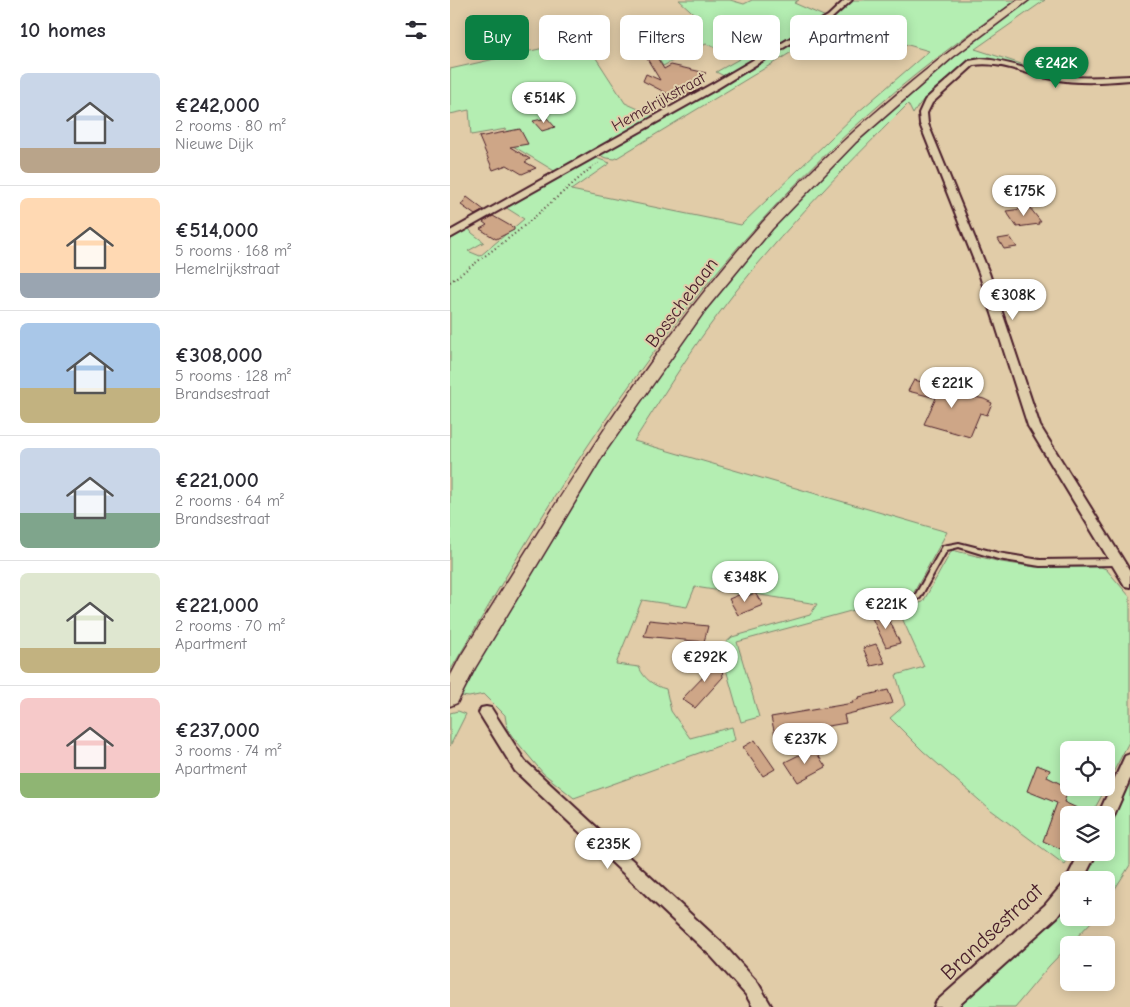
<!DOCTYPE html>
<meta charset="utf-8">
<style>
:root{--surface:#fff;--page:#f2f2f3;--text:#2b2b33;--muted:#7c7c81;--line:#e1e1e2;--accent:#0b8043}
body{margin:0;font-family:"Comic Neue",sans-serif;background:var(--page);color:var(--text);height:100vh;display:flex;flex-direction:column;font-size:19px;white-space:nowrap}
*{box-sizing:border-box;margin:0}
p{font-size:16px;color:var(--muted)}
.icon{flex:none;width:28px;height:28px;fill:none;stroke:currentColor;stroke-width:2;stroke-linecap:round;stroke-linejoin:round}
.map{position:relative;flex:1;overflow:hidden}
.sheet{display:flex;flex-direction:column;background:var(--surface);width:450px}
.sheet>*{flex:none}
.guide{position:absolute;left:15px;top:15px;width:475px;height:45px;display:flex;gap:10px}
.tools{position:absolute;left:610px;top:741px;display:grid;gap:10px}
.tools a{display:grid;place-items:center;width:55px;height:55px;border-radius:8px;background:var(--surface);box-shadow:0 2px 12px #0003;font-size:25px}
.price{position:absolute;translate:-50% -42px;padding:0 11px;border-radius:18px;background:#fff;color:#222;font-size:16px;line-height:32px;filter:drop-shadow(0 1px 2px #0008)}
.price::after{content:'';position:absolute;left:50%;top:30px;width:15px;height:11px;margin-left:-8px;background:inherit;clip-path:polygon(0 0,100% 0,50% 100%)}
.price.on{background:var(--accent);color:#fff}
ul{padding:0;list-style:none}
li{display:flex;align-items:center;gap:15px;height:125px;padding:0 20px}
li+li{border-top:1px solid var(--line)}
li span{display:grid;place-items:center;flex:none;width:140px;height:100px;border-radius:8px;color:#555}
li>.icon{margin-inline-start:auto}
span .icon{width:60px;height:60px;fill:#fffc;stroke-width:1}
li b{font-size:21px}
h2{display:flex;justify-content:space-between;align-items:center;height:60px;padding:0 20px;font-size:21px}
.pill{padding:0 18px;border-radius:8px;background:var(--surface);box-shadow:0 2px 12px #0003;font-size:18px;line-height:45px}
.pill.on{background:var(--accent);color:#fff}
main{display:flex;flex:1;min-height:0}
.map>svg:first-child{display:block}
</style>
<main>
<section class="sheet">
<h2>10 homes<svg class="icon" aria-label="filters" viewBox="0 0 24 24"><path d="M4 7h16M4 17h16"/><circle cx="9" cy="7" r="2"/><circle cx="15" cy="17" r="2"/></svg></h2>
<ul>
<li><span style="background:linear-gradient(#c9d6e8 75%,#b9a48a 0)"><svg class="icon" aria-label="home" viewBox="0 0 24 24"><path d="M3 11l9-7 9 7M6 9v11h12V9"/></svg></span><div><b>€242,000</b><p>2 rooms · 80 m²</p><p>Nieuwe Dijk</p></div></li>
<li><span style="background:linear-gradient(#ffd9b3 75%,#9aa5b1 0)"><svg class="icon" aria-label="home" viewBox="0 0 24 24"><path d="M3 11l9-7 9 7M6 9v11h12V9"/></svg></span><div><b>€514,000</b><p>5 rooms · 168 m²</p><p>Hemelrijkstraat</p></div></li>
<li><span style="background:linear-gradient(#a9c7e8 65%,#c2b280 0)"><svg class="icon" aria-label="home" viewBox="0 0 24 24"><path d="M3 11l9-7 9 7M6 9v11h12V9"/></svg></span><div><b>€308,000</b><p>5 rooms · 128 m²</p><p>Brandsestraat</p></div></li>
<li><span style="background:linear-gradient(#c9d6e8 65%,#7fa58c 0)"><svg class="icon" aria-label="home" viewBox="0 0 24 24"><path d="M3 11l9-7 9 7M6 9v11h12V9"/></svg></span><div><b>€221,000</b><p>2 rooms · 64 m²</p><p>Brandsestraat</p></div></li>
<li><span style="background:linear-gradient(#dfe7d0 75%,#c2b280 0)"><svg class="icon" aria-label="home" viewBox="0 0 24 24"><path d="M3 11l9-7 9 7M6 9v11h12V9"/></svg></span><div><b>€221,000</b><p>2 rooms · 70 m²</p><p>Apartment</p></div></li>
<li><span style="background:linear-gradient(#f6c9c9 75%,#8fb573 0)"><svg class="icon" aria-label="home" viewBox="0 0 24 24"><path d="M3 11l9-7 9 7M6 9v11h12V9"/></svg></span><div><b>€237,000</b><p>3 rooms · 74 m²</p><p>Apartment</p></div></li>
</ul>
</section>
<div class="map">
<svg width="680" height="1007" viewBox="0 0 680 1007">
<rect width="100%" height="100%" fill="#e1cca8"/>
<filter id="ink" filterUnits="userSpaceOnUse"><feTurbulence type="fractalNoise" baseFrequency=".02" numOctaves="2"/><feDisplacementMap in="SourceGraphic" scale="10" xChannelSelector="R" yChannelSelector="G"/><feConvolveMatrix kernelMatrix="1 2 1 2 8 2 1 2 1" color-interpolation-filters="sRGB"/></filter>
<g filter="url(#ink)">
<path fill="#b4eeb2" stroke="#7f866e" d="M229,0H280L294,4L302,0H349L344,3L376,17L274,76L266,72L291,58L256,44L213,66L191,31L251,20Z
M401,0H567C522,31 477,64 435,100C321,197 220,322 137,447C88,519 45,596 0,671V236L18,227L22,233L34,242L18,251L30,256L74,219L55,207L143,157L160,163L121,190L291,225L407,113L479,51L403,29L373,33L165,159L156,158L147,154L376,22L382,20Z
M578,0H595L525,49L593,71C572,68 540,55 520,62C501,77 475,92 463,114L458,104C388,174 319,244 261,324C233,362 209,402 184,441L497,532L463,594L287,642L309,717L291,722L270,648L282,637L360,615L367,604L304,594H290L245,587L237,607L192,600L166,664L189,667C194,679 204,686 216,689L221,711L240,738L282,727L285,740L124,798L93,773L62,736L57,728L55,715L34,694L19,697L11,696V687L167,430L268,289L377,167L504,55Z
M135,41L175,103L204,116L106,172L63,146L56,129L21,135L19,110L0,114V69L94,48Z
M502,550L551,562L585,567H651L656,569L680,597V740L656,786V750H619V788H656L641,815H619V852L622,853L615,865L537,807L473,751L440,718L455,705L446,675L474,667L448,609L473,602Z
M8,711L16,714L0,746V713Z
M680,781V865L656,903V880H629L646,853L656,852V830Z
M619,892V918H645L599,966L565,1007H496Z"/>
<path fill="#cea687" stroke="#4a1f2b" d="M195,38L214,69L221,65L256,73L237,85L246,91L228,99L193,81L196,74L210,80L187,42Z
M97,118L105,127L92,131L83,121Z
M70,129L78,144L60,147L80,159L75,162L86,168L72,174L57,165L43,170L29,137Z
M17,197L34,210L25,215L11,205Z
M580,208L591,222H588L589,224L567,227L556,211Z
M43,216L64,228V230L46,239L30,229L37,225L33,222Z
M560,237L567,247L554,249L548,239Z
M464,380L493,387L492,389L534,399L542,403L537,415L530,413L520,437L474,424L486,398L458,391Z
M305,593L313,605L288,615L279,599L291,594L293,598Z
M431,613L437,615L450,643L436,647L421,616Z
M199,620L258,626L254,642L194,636Z
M426,644L435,663L421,666L413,648Z
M271,659L273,677L245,708L232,699L257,673L256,661Z
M438,690L443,703L394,715L396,723L325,735L321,717L403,703L402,701L410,699L409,697Z
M305,740L325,769L313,776L293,747Z
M363,748L376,767L348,782L335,762Z
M587,765L600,770L597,777L619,788L614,802L642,815H619V835L613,850L593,841L607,803L577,791Z"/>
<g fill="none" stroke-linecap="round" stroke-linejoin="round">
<g stroke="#4a1f2b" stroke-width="4">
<path id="lane" d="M509,543L548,553L590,560L667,559L669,560L670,562L669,564L667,565L590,566L548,559L509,547L497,550L470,598L468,599L466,598L465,596L466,594L493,546Z"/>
</g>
<g stroke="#4a1f2b" stroke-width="4">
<path id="street" d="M395,0H402L382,18L268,88L0,238V231L262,84L378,16Z
M531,59C556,60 578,71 603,75C628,79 654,77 680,76V80C655,82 629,84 603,79C577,75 552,61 524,65L482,103L477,113L478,124L539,273L590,426L680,571V587L675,586L578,426L529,273L470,124L469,113L475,100L519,61Z
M36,707L41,708L75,761L273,944L308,983L322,1007H303L296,995L261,956L65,771L29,713L31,708Z
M680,754V779L662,820L656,822V815H648L675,756Z
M630,852H647L633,880H619V901L607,917L507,1007H484L487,1001L595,905L616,880Z"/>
</g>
<g stroke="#4a1f2b" stroke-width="3">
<path id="secondary" d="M568,0H579L503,57L406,142L322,229L256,309L155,452L25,668L7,703L0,706V677L11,656C104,507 194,355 312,223C388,139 476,67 568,0Z"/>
</g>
<path stroke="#4a1f2b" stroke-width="1" stroke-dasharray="0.5 2.5" stroke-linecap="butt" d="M138,169L149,163"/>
<path stroke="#4a1f2b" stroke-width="2" stroke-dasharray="1 3" stroke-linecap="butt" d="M0,282L67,232L141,168"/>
<use href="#lane" fill="#dfceab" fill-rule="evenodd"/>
<use href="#street" fill="#dfceab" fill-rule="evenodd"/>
<use href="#secondary" fill="#dfceab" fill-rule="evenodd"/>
</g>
</g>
<g text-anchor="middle" stroke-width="4" stroke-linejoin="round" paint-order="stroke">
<g font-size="16" fill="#4a1f2b" stroke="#dfceab">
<text transform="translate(208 101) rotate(-29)" y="6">Hemelrijkstraat</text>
</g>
<g font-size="19" fill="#4a1f2b" stroke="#dfceab">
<text transform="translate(231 302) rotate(-53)" y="7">Bosschebaan</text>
</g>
<g font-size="22" fill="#4a1f2b" stroke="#dfceab">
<text transform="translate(541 931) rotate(-43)" y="8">Brandsestraat</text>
</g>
</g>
</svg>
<div class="tools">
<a><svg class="icon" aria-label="locate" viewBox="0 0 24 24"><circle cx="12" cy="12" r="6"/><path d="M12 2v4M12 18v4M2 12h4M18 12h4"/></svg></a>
<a><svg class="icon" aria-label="layers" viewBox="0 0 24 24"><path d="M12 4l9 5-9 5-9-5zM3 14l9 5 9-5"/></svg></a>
<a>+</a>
<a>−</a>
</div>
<b class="price on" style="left:606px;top:89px">€242K</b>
<b class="price" style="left:94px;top:124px">€514K</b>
<b class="price" style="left:574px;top:217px">€175K</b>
<b class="price" style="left:563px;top:321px">€308K</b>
<b class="price" style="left:502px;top:409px">€221K</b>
<b class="price" style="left:295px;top:603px">€348K</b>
<b class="price" style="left:436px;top:630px">€221K</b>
<b class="price" style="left:255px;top:683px">€292K</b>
<b class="price" style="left:355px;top:765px">€237K</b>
<b class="price" style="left:158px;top:870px">€235K</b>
<div class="guide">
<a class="pill on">Buy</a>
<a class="pill">Rent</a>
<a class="pill">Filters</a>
<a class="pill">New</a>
<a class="pill">Apartment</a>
</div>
</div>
</main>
